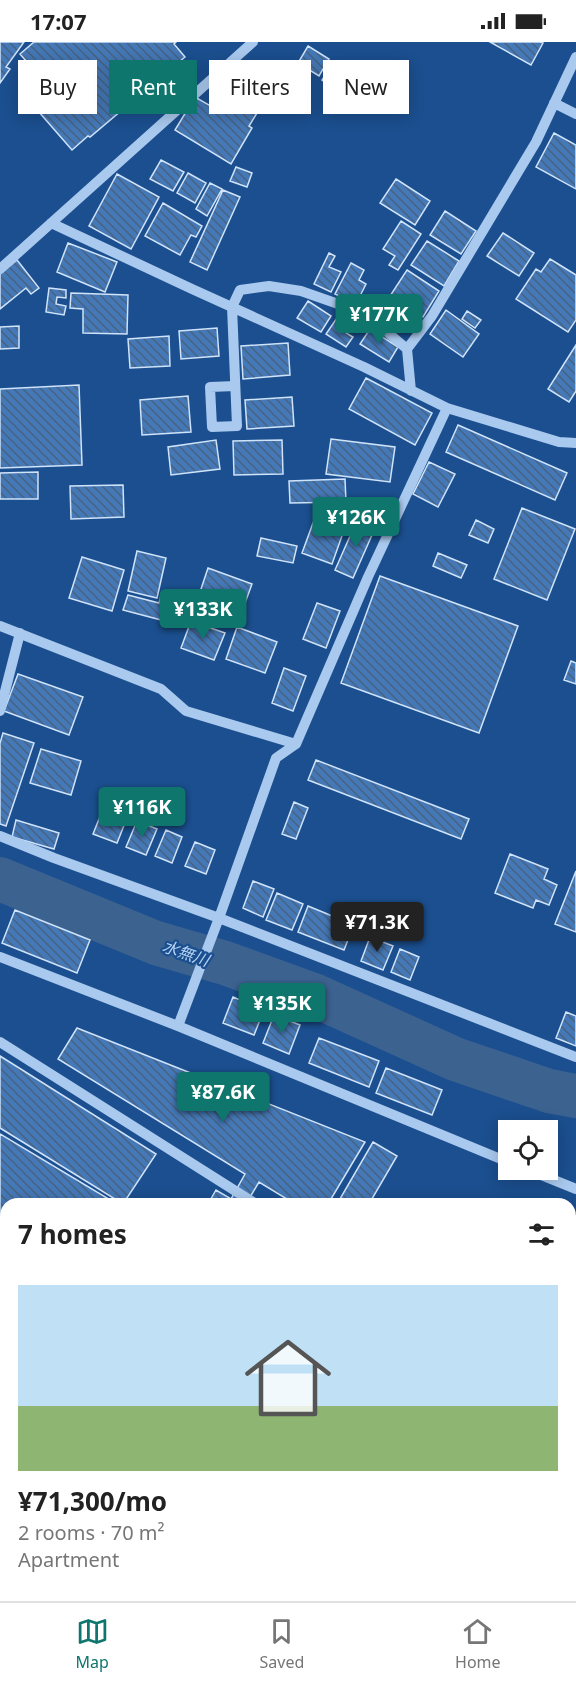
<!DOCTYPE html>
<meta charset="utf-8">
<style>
:root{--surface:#fff;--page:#f2f2f2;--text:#222;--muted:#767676;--line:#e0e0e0;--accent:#0f766e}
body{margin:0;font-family:"Noto Sans","Noto Sans JP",sans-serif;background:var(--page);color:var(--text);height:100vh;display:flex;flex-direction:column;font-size:22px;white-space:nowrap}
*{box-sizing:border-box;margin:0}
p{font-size:20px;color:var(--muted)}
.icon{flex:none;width:33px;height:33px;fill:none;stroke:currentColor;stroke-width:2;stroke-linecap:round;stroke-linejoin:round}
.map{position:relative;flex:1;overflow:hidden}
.panel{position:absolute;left:0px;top:1156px;width:576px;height:404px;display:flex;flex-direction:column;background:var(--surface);border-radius:18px 18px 0 0;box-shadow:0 3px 15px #0003}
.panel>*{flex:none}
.banner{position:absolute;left:18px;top:18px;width:540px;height:54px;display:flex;gap:12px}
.tools{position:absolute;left:498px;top:1078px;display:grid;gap:12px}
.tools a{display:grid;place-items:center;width:60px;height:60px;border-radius:0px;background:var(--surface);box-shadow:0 3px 15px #0003;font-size:30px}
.price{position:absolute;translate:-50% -51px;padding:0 14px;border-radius:6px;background:var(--accent);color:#fff;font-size:20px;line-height:39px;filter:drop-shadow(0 2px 3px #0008)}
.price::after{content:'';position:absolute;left:50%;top:36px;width:18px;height:14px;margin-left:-9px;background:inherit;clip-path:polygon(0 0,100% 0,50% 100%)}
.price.active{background:#222;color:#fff}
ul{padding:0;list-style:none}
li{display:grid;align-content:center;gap:12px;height:318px;padding:0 18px}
li span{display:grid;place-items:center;height:186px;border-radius:0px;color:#555}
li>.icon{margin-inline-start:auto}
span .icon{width:108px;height:108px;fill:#fffc;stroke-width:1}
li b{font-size:26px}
h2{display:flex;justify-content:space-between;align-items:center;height:72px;padding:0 18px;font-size:26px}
.chip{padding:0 21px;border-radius:0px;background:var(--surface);box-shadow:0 3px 15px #0003;font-size:21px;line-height:54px}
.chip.active{background:var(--accent);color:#fff}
.status{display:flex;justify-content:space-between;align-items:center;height:42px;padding:0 30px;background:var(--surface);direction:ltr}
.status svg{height:16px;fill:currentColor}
.dock{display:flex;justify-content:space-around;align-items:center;height:84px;border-top:2px solid var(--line);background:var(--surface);font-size:16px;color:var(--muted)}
.dock a{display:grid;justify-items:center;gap:3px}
.dock .active{color:var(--accent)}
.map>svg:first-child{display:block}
</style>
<div class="status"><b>17:07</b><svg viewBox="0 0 49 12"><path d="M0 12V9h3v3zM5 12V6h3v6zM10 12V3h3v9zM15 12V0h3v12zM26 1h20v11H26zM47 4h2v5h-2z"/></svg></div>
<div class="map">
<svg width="576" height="1559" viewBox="0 0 576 1559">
<defs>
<pattern id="building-back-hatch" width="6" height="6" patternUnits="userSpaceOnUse" patternTransform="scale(1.5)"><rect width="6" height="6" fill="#4478b7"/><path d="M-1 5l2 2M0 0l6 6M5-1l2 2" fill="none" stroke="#486282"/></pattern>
</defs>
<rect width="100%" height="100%" fill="#1b4f8f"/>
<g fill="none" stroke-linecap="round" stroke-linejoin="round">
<path stroke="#3c6290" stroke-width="44" d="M0,837L156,901L225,921L316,954L455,1017L549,1049L576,1054"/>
</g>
<path fill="url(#building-back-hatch)" stroke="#cfe3fa" stroke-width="1.5" d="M0,0H24L6,25L10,27L0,41Z
M34,0H176L174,2L185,15L90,95L88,94L72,108L32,62L36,59L20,41L35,29L20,12Z
M490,0H540L543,1L531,23Z
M308,4L329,17L319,34L298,21Z
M258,21L289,39L274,63L265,58L249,84L252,86L231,122L175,88L195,55L214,66L232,36L244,44Z
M333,21L341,27L330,44L322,38Z
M554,91L576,103V147L536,125Z
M161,118L184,130L173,149L150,137Z
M236,125L252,131L247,145L230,139Z
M188,131L206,141L195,161L177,151Z
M117,132L159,155L131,207L89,184Z
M396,137L430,159L415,183L380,161Z
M210,141L222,147L207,174L196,167Z
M223,148L240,155L207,228L190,220Z
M163,161L202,184L196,195L191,193L180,213L145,194Z
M445,169L476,189L461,212L430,193Z
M401,179L421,192L398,228L389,223L395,214L383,207Z
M503,191L534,211L519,234L487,214Z
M427,199L459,219L444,244L411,223Z
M68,201L117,220L105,250L57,230Z
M329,211L335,214L329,225L341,230L331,250L314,242Z
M550,217L576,233V278L568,290L516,257L536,227L541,230Z
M17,218L39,246L31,252L26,246L0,267V232Z
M351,221L364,228L359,238L366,242L361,252L368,255L362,266L335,252Z
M407,228L439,249L423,275L390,254Z
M49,246L66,248V256L57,255L56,262L66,264L64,273L46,270Z
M71,251L128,253L127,292L83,291V267L70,266Z
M308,259L331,274L321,290L297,276Z
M446,268L479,292L463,315L430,292Z
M467,269L481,278L475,286L462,277Z
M339,273L347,278L341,288L353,295L346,305L326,292Z
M19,284V306L0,307V285Z
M217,286L219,314L181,317L179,289Z
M370,287L398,305L389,320L360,302Z
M169,294L170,324L130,326L128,297Z
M288,301L290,333L243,337L241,304Z
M576,303V349L569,360L548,347Z
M366,336L432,371L415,403L349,367Z
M79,343L82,423L0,426V347Z
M188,354L191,390L142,393L140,358Z
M292,355L294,384L247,387L245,358Z
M458,383L567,431L555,458L446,410Z
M331,397L395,405L390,440L326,432Z
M216,398L220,427L171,433L168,405Z
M282,398L283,432L234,433L233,399Z
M429,420L455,432L438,465L413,452Z
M38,430V457H0V431Z
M345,437L346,460L290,461L289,439Z
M123,443L124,475L71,477L70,444Z
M522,466L575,487L547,558L494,537Z
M358,476L376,484L353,536L335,528Z
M476,478L494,487L488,501L469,493Z
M313,481L343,491L332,522L302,511Z
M261,496L297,504L293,521L257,514Z
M137,509L166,516L157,556L128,549Z
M438,511L467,523L461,536L433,524Z
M82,515L124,528L112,569L69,556Z
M208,526L252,542L241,572L198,556Z
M380,534L518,584L479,691L341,641Z
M128,553L159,561L161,553L172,556L165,579L123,568Z
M317,561L340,569L326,606L303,597Z
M191,579L225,591L214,618L181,606Z
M237,585L277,600L265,631L226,617Z
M571,619L576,621V642L564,638Z
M284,626L306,634L293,669L272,661Z
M18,632L83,655L69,693L4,669Z
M3,691L34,701L6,784L0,782V701Z
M41,707L81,719L71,753L30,741Z
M316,718L469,777L461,797L308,738Z
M294,760L308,766L296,797L282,792Z
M103,767L127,776L117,801L93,792Z
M16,778L59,791L54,807L12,795Z
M137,779L157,787L146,813L126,805Z
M166,788L182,795L172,821L155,814Z
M195,800L215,808L206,832L185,824Z
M510,812L548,827L544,837L557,843L549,863L536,858L533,866L495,851Z
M576,829V890L555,882Z
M253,839L274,847L263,875L243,866Z
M277,851L303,862L292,888L266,878Z
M308,864L354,883L344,908L298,890Z
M15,868L90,898L77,931L2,901Z
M370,895L393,904L383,928L361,919Z
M400,907L419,915L410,938L391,930Z
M233,955L264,968L254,993L223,981Z
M566,970L576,974V1004L556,996Z
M274,973L300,983L289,1012L263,1001Z
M77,986L365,1100L328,1162H295L259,1140L246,1162H208L216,1148L231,1157L245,1132L58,1017Z
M319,996L379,1019L369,1045L309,1021Z
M0,1014L156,1112L123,1162L0,1086Z
M386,1026L442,1048L432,1073L376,1051Z
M0,1092L117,1162H6V1179L0,1175Z
M373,1100L397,1114L369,1162H337Z
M0,1181L6,1185V1204L0,1214Z
M6,1223V1308L0,1317V1233Z
M570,1251L576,1254V1308L570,1304Z
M0,1346L6,1349V1434L0,1431Z
M574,1471L576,1472V1521L570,1518V1477Z
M0,1498L6,1501V1554H92L100,1559H0Z
M97,1554H134L131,1559H105Z
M195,1554H223L220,1559H203Z
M231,1554H247L255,1559H228Z
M411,1554L414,1556L413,1559H391L384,1555Z
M419,1554H480L477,1559H415Z"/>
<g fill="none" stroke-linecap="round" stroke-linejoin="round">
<path stroke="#a9c9ee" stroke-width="10" d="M554,61L576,72
M51,181L192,247L364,325L447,366L559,400L576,401
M0,227L253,0
M407,307L432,274L536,100L576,15
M235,344L210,345L212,385L237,384L232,265L240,248L269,244L301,249L341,263L373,278L407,307L411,349
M0,584L161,647L186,669L296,702
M0,669L20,591
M0,794L54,816L219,876L576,1015
M0,915L178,984L508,1120
M178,984L219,876L276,716L296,702L368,535L447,366
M0,1000L256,1162
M529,1128L576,1147
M570,1362L576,1365
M570,1453L576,1443
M504,1559L507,1554"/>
</g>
<g text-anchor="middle" stroke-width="4.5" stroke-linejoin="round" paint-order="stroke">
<g font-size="16" font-style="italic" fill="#b5d3f5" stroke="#1b4f8f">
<text transform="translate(186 911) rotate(19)" y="6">水無川</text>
</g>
</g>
</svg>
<div class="tools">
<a><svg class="icon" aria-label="locate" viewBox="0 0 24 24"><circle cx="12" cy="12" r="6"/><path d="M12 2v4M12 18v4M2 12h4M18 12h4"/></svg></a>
</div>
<b class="price" style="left:379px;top:303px">¥177K</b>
<b class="price" style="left:356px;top:506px">¥126K</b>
<b class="price" style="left:203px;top:598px">¥133K</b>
<b class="price" style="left:142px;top:796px">¥116K</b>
<b class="price active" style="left:377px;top:911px">¥71.3K</b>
<b class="price" style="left:282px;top:992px">¥135K</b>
<b class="price" style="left:223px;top:1081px">¥87.6K</b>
<div class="banner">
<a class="chip">Buy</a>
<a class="chip active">Rent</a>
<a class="chip">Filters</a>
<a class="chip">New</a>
</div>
<section class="panel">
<h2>7 homes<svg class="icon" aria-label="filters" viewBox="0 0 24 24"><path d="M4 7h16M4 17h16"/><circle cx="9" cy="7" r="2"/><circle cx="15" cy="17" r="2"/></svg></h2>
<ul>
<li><span style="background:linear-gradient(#bfe0f5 65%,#8fb573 0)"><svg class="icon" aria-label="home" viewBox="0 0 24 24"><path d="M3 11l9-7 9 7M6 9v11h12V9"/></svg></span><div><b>¥71,300/mo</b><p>2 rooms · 70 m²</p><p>Apartment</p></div></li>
</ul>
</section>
</div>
<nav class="dock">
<a class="active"><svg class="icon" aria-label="map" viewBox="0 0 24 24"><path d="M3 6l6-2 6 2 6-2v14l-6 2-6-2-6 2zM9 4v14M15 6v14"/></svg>Map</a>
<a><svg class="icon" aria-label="saved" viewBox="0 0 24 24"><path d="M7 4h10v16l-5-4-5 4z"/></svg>Saved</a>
<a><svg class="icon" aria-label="home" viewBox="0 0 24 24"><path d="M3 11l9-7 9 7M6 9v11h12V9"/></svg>Home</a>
</nav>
